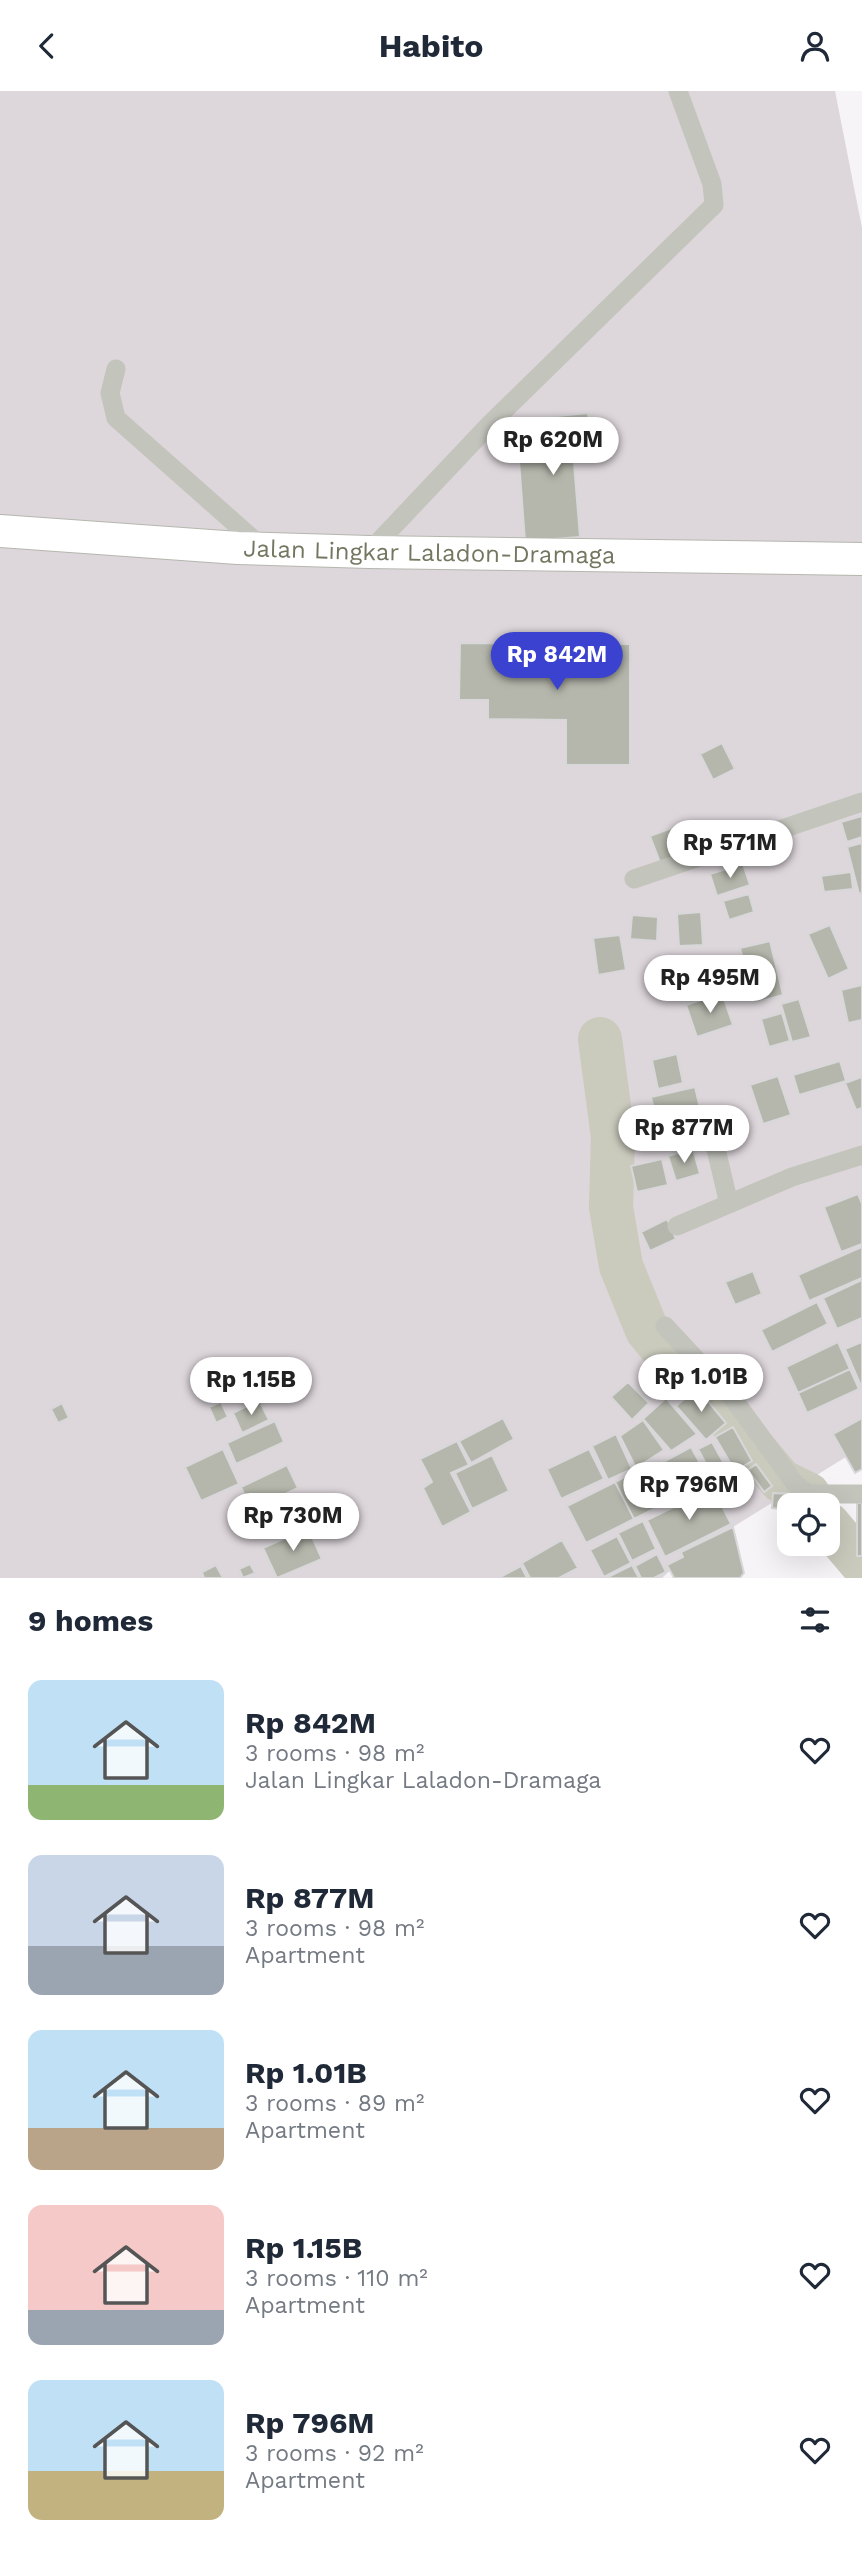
<!DOCTYPE html>
<meta charset="utf-8">
<style>
:root{--surface:#fff;--page:#f2f2f3;--text:#1f2937;--muted:#747a83;--accent:#3b42d0}
body{margin:0;font-family:"Work Sans",sans-serif;background:var(--page);color:var(--text);height:100vh;display:flex;flex-direction:column;font-size:26px;white-space:nowrap}
*{box-sizing:border-box;margin:0}
p{font-size:23px;color:var(--muted)}
.icon{flex:none;width:38px;height:38px;fill:none;stroke:currentColor;stroke-width:2;stroke-linecap:round;stroke-linejoin:round}
.map{position:relative;height:1487px;overflow:hidden}
.drawer{display:flex;flex-direction:column;background:var(--surface);flex:1}
.drawer>*{flex:none}
.buttons{position:absolute;left:777px;top:1402px;display:grid;gap:14px}
.buttons a{display:grid;place-items:center;width:63px;height:63px;border-radius:14px;background:var(--surface);box-shadow:0 7px 28px #0002;font-size:35px}
.price{position:absolute;translate:-50% -60px;padding:0 16px;border-radius:24px;background:#fff;color:#222;font-size:23px;line-height:46px;filter:drop-shadow(0 2px 4px #0008)}
.price::after{content:'';position:absolute;left:50%;top:42px;width:21px;height:16px;margin-left:-10px;background:inherit;clip-path:polygon(0 0,100% 0,50% 100%)}
.price.on{background:var(--accent);color:#fff}
ul{padding:0;list-style:none}
li{display:flex;align-items:center;gap:21px;height:175px;padding:0 28px}
li span{display:grid;place-items:center;flex:none;width:196px;height:140px;border-radius:14px;color:#555}
li>.icon{margin-inline-start:auto}
span .icon{width:84px;height:84px;fill:#fffc;stroke-width:1}
li b{font-size:30px}
h2{display:flex;justify-content:space-between;align-items:center;height:84px;padding:0 28px;font-size:30px}
header{display:flex;justify-content:space-between;align-items:center;height:91px;padding:0 28px;background:var(--surface);font-size:32px;font-weight:700}
.map>svg:first-child{display:block}
</style>
<header><svg class="icon" aria-label="back" viewBox="0 0 24 24"><path d="M15 5l-7 7 7 7"/></svg>Habito<svg class="icon" aria-label="person" viewBox="0 0 24 24"><circle cx="12" cy="8" r="4"/><path d="M4 21q1-7 8-7t8 7"/></svg></header>
<div class="map">
<svg width="862" height="1487" viewBox="0 0 862 1487">
<rect width="100%" height="100%" fill="#f6f4f7"/>
<path fill="#ddd6db" d="M0,0H835L862,137V1356L686,1465L662,1487H0Z"/>
<g fill="none" stroke-linecap="round" stroke-linejoin="round">
<path stroke="#cacabd" stroke-width="44" d="M600,948L613,1046L611,1116L621,1175L647,1239L675,1273L701,1295L781,1390L808,1403L815,1414
M828,1433L862,1473"/>
</g>
<path fill="#b5b7ac" stroke="#d8d7d9" stroke-width="2" d="M588,322L592,371L574,372L580,446L525,450L517,343L549,340L547,326Z
M460,552L630,553V674H566V629L488,628V609H459Z
M722,652L735,678L713,689L700,663Z
M862,725V746L847,751L841,731Z
M691,730L702,759L661,774L650,745Z
M862,752V802L859,803L847,756Z
M743,773L750,794L717,805L710,783Z
M851,781L853,798L824,801L821,785Z
M749,803L754,821L729,829L723,810Z
M701,821L703,854L679,855L677,823Z
M632,824L658,826L657,850L630,848Z
M830,834L849,878L828,888L808,843Z
M620,844L626,879L598,884L593,847Z
M770,850L783,904L754,912L740,857Z
M862,894V929L848,932L841,899Z
M722,902L733,934L697,946L686,914Z
M799,908L811,946L792,951L781,913Z
M782,922L790,950L769,956L761,928Z
M677,963L683,992L658,998L652,969Z
M840,970L846,990L799,1004L793,984Z
M778,985L791,1024L763,1033L750,994Z
M862,986V1017L856,1019L845,992Z
M695,996L703,1030L659,1040L651,1006Z
M693,1058L700,1083L676,1090L668,1065Z
M662,1068L668,1094L637,1101L631,1075Z
M858,1103L862,1113V1153L841,1161L824,1116Z
M667,1128L676,1148L650,1160L641,1141Z
M862,1156V1187L809,1210L798,1184Z
M753,1180L762,1203L735,1214L725,1191Z
M862,1189V1227L837,1238L823,1207Z
M817,1211L828,1233L772,1261L761,1239Z
M838,1251L850,1278L798,1302L786,1276Z
M862,1251V1297L845,1258Z
M850,1278L859,1298L807,1322L798,1302Z
M628,1291L649,1312L632,1329L611,1306Z
M697,1297L726,1332L706,1349L676,1315Z
M666,1307L697,1343L671,1360L643,1328Z
M259,1309L269,1329L242,1342L233,1322Z
M221,1311L228,1326L216,1332L209,1316Z
M62,1312L69,1327L58,1332L51,1318Z
M503,1327L514,1348L471,1372L459,1350Z
M862,1327V1378L855,1382L833,1343Z
M643,1329L664,1359L636,1377L620,1345Z
M275,1330L284,1351L236,1373L227,1352Z
M733,1336L752,1370L735,1380L715,1346Z
M616,1343L632,1378L608,1389L592,1355Z
M457,1350L469,1374L451,1382L471,1421L442,1436L423,1397L432,1391L420,1368Z
M712,1351L733,1389L719,1397L698,1358Z
M691,1356L712,1394L684,1409L663,1371Z
M223,1358L239,1393L201,1410L185,1376Z
M589,1358L604,1388L561,1408L547,1378Z
M492,1364L509,1400L472,1418L455,1382Z
M659,1369L678,1406L634,1428L615,1391Z
M756,1373L772,1395L764,1401L748,1379Z
M287,1374L298,1397L251,1419L241,1396Z
M615,1391L634,1428L586,1452L567,1415Z
M713,1397L731,1433L665,1466L647,1429Z
M773,1402L792,1403L789,1419L772,1417Z
M289,1406L302,1436L272,1449L259,1419Z
M857,1412H862V1465H857Z
M643,1430L656,1458L632,1470L618,1442Z
M733,1436L744,1482L740,1487H674L667,1474L683,1466L681,1461Z
M308,1437L322,1468L277,1487L263,1457Z
M617,1445L631,1472L604,1486L590,1459Z
M562,1449L578,1477L559,1487H530L522,1472Z
M657,1463L666,1481L654,1487H641L635,1475Z
M250,1473L255,1482L243,1487L239,1478Z
M216,1474L223,1487H204L202,1481Z
M632,1474L639,1487H609L608,1486Z
M521,1475L527,1487H503L502,1485Z"/>
<g fill="none" stroke-linecap="round" stroke-linejoin="round">
<g stroke="#b5b7ae" stroke-width="34">
<g id="primary">
<path id="s1" d="M0,440L238,457L369,461L862,468"/>
</g>
</g>
<path stroke="#c3c4bc" stroke-width="19" d="M116,278L110,302L116,327L263,457
M369,461L489,334L714,114L712,93L678,0
M634,788L862,711
M724,1024L725,1042L715,1054L729,1113
M677,1135L792,1086L862,1064
M665,1235L734,1309L796,1394L809,1403H862"/>
<use href="#primary" stroke="#fff" stroke-width="32"/>
</g>
<g text-anchor="middle" stroke-width="7" stroke-linejoin="round" paint-order="stroke">
<g font-size="24" fill="#737760" stroke="#fff">
<text dy="8" stroke="none"><textPath href="#s1" startOffset="430">Jalan Lingkar Laladon-Dramaga</textPath></text>
</g>
</g>
</svg>
<div class="buttons">
<a><svg class="icon" aria-label="locate" viewBox="0 0 24 24"><circle cx="12" cy="12" r="6"/><path d="M12 2v4M12 18v4M2 12h4M18 12h4"/></svg></a>
</div>
<b class="price" style="left:553px;top:386px">Rp 620M</b>
<b class="price on" style="left:557px;top:601px">Rp 842M</b>
<b class="price" style="left:730px;top:789px">Rp 571M</b>
<b class="price" style="left:710px;top:924px">Rp 495M</b>
<b class="price" style="left:684px;top:1074px">Rp 877M</b>
<b class="price" style="left:701px;top:1323px">Rp 1.01B</b>
<b class="price" style="left:251px;top:1326px">Rp 1.15B</b>
<b class="price" style="left:689px;top:1431px">Rp 796M</b>
<b class="price" style="left:293px;top:1462px">Rp 730M</b>
</div>
<section class="drawer">
<h2>9 homes<svg class="icon" aria-label="filters" viewBox="0 0 24 24"><path d="M4 7h16M4 17h16"/><circle cx="9" cy="7" r="2"/><circle cx="15" cy="17" r="2"/></svg></h2>
<ul>
<li><span style="background:linear-gradient(#bfe0f5 75%,#8fb573 0)"><svg class="icon" aria-label="home" viewBox="0 0 24 24"><path d="M3 11l9-7 9 7M6 9v11h12V9"/></svg></span><div><b>Rp 842M</b><p>3 rooms · 98 m²</p><p>Jalan Lingkar Laladon-Dramaga</p></div><svg class="icon" aria-label="heart" viewBox="0 0 24 24"><path d="M12 20l-8-8c-3-5 5-10 8-4 3-6 11-1 8 4z"/></svg></li>
<li><span style="background:linear-gradient(#c9d6e8 65%,#9aa5b1 0)"><svg class="icon" aria-label="home" viewBox="0 0 24 24"><path d="M3 11l9-7 9 7M6 9v11h12V9"/></svg></span><div><b>Rp 877M</b><p>3 rooms · 98 m²</p><p>Apartment</p></div><svg class="icon" aria-label="heart" viewBox="0 0 24 24"><path d="M12 20l-8-8c-3-5 5-10 8-4 3-6 11-1 8 4z"/></svg></li>
<li><span style="background:linear-gradient(#bfe0f5 70%,#b9a48a 0)"><svg class="icon" aria-label="home" viewBox="0 0 24 24"><path d="M3 11l9-7 9 7M6 9v11h12V9"/></svg></span><div><b>Rp 1.01B</b><p>3 rooms · 89 m²</p><p>Apartment</p></div><svg class="icon" aria-label="heart" viewBox="0 0 24 24"><path d="M12 20l-8-8c-3-5 5-10 8-4 3-6 11-1 8 4z"/></svg></li>
<li><span style="background:linear-gradient(#f6c9c9 75%,#9aa5b1 0)"><svg class="icon" aria-label="home" viewBox="0 0 24 24"><path d="M3 11l9-7 9 7M6 9v11h12V9"/></svg></span><div><b>Rp 1.15B</b><p>3 rooms · 110 m²</p><p>Apartment</p></div><svg class="icon" aria-label="heart" viewBox="0 0 24 24"><path d="M12 20l-8-8c-3-5 5-10 8-4 3-6 11-1 8 4z"/></svg></li>
<li><span style="background:linear-gradient(#bfe0f5 65%,#c2b280 0)"><svg class="icon" aria-label="home" viewBox="0 0 24 24"><path d="M3 11l9-7 9 7M6 9v11h12V9"/></svg></span><div><b>Rp 796M</b><p>3 rooms · 92 m²</p><p>Apartment</p></div><svg class="icon" aria-label="heart" viewBox="0 0 24 24"><path d="M12 20l-8-8c-3-5 5-10 8-4 3-6 11-1 8 4z"/></svg></li>
</ul>
</section>
